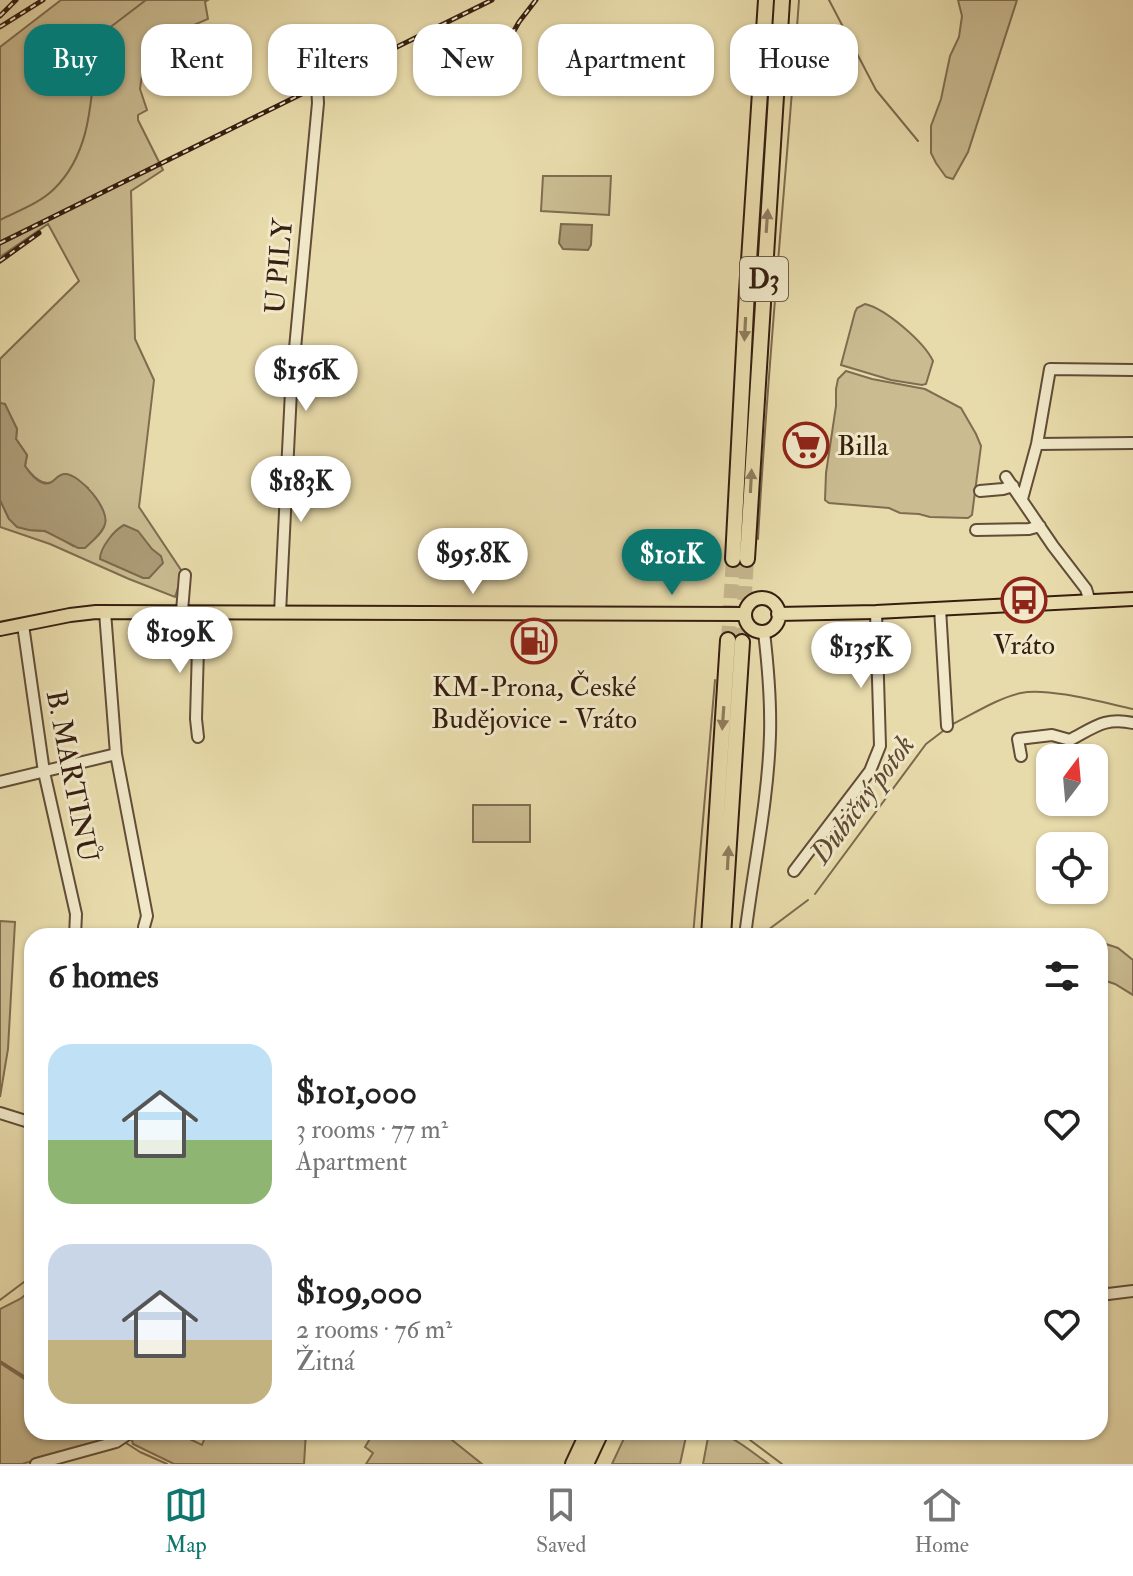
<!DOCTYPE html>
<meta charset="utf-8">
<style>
:root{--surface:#fff;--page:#f6f6f6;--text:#222;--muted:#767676;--line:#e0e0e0;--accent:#0f766e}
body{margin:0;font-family:"IM FELL Double Pica",serif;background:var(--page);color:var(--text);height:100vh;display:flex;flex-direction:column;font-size:30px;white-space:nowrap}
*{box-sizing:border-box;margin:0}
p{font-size:26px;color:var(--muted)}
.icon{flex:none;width:44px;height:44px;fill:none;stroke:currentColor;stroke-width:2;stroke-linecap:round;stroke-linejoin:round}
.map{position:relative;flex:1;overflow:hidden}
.panel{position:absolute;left:24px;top:928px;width:1084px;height:512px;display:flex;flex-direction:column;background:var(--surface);border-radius:24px;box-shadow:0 2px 6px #0004}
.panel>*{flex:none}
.banner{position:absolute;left:24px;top:24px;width:1086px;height:72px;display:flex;gap:16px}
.needle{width:52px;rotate:16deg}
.fabs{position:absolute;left:1036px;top:744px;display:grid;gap:16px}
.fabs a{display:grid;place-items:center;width:72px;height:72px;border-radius:16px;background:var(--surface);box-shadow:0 2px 6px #0004;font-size:40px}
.price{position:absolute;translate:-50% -68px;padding:0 18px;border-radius:28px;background:#fff;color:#222;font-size:26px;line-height:52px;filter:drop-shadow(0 2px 4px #0008)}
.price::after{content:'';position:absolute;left:50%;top:48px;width:24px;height:18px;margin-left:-12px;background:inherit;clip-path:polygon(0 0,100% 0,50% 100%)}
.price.selected{background:var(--accent);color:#fff}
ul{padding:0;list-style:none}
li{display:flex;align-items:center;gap:24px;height:200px;padding:0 24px}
li span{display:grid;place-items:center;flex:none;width:224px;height:160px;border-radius:24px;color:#555}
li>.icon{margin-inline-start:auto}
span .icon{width:96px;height:96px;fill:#fffc;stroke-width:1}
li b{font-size:34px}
h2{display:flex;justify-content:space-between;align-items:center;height:96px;padding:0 24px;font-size:34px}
.tag{padding:0 28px;border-radius:24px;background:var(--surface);box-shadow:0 2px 6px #0004;font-size:28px;line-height:72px}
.tag.selected{background:var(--accent);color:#fff}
.menu{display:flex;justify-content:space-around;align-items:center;height:112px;border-top:2px solid var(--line);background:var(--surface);font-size:22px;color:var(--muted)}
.menu a{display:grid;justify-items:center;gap:4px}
.menu .selected{color:var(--accent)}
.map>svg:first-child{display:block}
</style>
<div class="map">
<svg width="1133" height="1464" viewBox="0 0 1133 1464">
<rect width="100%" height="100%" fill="#e8dbab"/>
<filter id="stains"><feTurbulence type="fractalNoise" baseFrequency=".0025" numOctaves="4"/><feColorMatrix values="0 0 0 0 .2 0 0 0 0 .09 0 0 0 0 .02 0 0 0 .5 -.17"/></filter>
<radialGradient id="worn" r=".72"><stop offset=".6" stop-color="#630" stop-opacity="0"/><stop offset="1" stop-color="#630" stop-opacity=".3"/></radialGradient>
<path fill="#cabb91" stroke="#806c50" stroke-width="2" d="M61,0H208L205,2L208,19L168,36L143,68L140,89L147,110L138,115V120L163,170L131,191L135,339L154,380L139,507L183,573L175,597L129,579L50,544L0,527V500L9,519L29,530L44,531L54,534L73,546L88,488L65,474C60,475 58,479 54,481C42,488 31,474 25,466L27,455L16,439L17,429L5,405L0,403V359L79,281L48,224L0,257V47Z
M958,0H1017L968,152L953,179L946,177L936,163L931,153V126L941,99L950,56L959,37L962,16Z
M543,176H611L609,215L541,211Z
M865,304C886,309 924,342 933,361L926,384L922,385L891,380L841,365L855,312L857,308Z
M846,371L872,379L925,389L961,408L976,434L981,446L972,515L968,518L930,517L919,514L900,513L889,508L829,503L825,500L826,473L836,406V389L838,379Z
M473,805H530V842H473Z
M0,921L15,922L8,1049L0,1097Z
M1100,942L1118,948L1133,960V995L1115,984L1100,979Z
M32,1290V1381L0,1361V1309L20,1299Z
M0,1363L32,1384V1432H104V1440L22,1464H0Z
M138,1432H180L181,1435L202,1445L207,1432H306L304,1464H174L133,1444L132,1440Z
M374,1432H442L482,1464H366L373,1453L365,1447Z
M627,1432H687L680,1464H612Z
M709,1432C731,1432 751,1452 769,1464H703Z"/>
<path fill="#ab9b76" stroke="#7c694d" stroke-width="2" d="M561,224L592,225L591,245L588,250L563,249L559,243Z
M0,403L5,404L17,429L16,439L27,455L25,466C29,472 36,481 43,483C55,486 55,474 65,474C80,474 110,509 105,524C103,533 92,541 85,548H78L45,531L29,530L17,527L9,519L0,500Z
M124,525L138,531L152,549L161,556L163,563L149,578H143L100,559C100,548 114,530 124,525Z"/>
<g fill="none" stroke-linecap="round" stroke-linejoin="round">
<path stroke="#7c694d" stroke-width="2" d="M829,0L876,90L918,141
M0,220C18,211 40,203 54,189C92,152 91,98 96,49L99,39L104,32L146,0
M758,539C768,359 786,180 799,0
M953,724C975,713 998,698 1021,693C1047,687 1105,703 1133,709
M815,894L926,744L943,731
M693,936L715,680
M760,936L808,900
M0,1300L32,1276
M0,1361L32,1382
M109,1432L114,1435
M744,1432L750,1440L782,1464
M126,1443L140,1452L167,1464"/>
<path stroke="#c4b58c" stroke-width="14" stroke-dasharray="14 7" stroke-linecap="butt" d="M728,640L733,559
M742,642L747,559"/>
<g stroke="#624d37" stroke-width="14">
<path id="minor" d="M1037,444L1133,443
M1006,477L1053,546L1086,589L1090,602
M980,491L1003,489L1013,486
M1022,499L1037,444L1050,369L1133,370
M976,530L1029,529L1040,526
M940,608L947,726
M182,611L185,575
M105,612L116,754L147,916L144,927L145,936
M280,613L291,391L318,103L316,67
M23,625L44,772L76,914L75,936
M198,737L196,719L199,612
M1021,756L1018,739L1052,735L1070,740C1095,727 1105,717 1133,723
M0,782L116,754
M794,871L870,771L880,746L876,612
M745,936C753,869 768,803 770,735C771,701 768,666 764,632
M0,1113L32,1123
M1100,1295L1133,1291
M36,1464L116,1442L131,1432"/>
</g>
<g stroke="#361e10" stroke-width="16">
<path id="major" d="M745 615a17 17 0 1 1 34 0a17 17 0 1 1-34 0Z
M778,614L876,612L1133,599
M0,629L70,615L96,612L745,614"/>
</g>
<g stroke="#361e10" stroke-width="18">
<path id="highway" d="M733,559L747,291L766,0
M747,559L782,0
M709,936L728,640
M723,936L742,642
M573,1464L588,1432
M586,1464L601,1432"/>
</g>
<use href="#minor" stroke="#f0e8c8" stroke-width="10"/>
<use href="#major" stroke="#e8dbab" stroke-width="12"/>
<use href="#highway" stroke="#e8dbab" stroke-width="14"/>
<g stroke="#361e10" stroke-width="5">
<path id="rail" d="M0,16L16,0
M0,27L43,0
M506,45L519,22L536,0
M0,243L492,0
M0,261L39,233"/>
</g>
<use href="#rail" stroke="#f0e8c8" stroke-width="2" stroke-dasharray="6" stroke-linecap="butt"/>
</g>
<defs><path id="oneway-solid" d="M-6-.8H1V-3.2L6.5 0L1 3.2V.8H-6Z" transform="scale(2)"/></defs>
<g fill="#8f7c5e">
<use href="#oneway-solid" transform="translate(767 221) rotate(-86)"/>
<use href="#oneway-solid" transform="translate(745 329) rotate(93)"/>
<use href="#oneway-solid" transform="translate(751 481) rotate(-87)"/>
<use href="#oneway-solid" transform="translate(723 718) rotate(94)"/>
<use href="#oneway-solid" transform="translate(728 858) rotate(-87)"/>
</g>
<defs>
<g id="supermarket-ring" transform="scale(2.3)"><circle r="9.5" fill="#f0e8c8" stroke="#8f2418" stroke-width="1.5"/><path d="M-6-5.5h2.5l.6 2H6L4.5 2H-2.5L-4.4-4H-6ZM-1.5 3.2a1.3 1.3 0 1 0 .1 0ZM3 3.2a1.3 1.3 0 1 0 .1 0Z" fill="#8f2418"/></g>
<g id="bus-ring" transform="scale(2.3)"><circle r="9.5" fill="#f0e8c8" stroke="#8f2418" stroke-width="1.5"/><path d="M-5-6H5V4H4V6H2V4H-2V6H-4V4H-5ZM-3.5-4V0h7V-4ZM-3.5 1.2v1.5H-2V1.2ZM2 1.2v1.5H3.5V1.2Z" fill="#8f2418"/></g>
<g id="fuel-ring" transform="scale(2.3)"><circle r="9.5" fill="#f0e8c8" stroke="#8f2418" stroke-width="1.5"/><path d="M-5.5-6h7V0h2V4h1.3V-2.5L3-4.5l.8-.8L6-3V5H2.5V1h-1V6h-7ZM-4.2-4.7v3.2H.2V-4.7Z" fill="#8f2418"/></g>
</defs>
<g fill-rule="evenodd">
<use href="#supermarket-ring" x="806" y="445"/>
<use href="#bus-ring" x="1024" y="600"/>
<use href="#fuel-ring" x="534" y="641"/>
</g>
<g text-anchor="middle" stroke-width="6" stroke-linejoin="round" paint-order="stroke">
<rect fill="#f0e8c8" stroke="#6e5b47" stroke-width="2" x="740" y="257" width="48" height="44" rx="6"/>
<g font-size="26" font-weight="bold" fill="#361e10">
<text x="764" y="288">D3</text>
</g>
<g font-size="28" fill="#361e10" stroke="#f0e8c8">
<text transform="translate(278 266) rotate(-85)" y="10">U PILY</text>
<text transform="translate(73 776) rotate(79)" y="10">B. MARTINŮ</text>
</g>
<g font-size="28" fill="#361e10" stroke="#f0e8c8">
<text x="837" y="455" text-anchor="start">Billa</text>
<text x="1024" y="654">Vráto</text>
<text x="534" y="696">KM-Prona, České<tspan x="534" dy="32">Budějovice - Vráto</tspan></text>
</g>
<g font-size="30" font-style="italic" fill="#5f4a34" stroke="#f0e8c8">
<text transform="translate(862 799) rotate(-53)" y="10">Dubičný potok</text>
</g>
</g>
<rect width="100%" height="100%" filter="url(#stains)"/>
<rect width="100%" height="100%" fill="url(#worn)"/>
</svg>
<div class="fabs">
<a><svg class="needle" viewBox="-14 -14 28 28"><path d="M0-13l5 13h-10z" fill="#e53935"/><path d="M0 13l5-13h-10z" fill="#767676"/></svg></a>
<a><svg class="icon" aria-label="locate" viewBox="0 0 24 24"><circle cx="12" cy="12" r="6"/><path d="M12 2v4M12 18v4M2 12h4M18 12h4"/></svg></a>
</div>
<b class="price" style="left:306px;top:413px">$156K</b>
<b class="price" style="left:301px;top:524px">$183K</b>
<b class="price" style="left:473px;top:596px">$95.8K</b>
<b class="price selected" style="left:672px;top:597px">$101K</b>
<b class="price" style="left:180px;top:675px">$109K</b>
<b class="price" style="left:861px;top:690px">$135K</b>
<div class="banner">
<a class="tag selected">Buy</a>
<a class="tag">Rent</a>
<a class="tag">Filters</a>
<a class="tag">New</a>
<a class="tag">Apartment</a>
<a class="tag">House</a>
</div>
<section class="panel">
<h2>6 homes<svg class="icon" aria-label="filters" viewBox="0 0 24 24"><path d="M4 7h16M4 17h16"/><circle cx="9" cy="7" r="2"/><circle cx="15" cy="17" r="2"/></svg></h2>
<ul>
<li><span style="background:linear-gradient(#bfe0f5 60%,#8fb573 0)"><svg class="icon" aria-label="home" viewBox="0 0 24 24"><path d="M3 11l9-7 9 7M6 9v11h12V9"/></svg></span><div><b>$101,000</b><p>3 rooms · 77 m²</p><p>Apartment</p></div><svg class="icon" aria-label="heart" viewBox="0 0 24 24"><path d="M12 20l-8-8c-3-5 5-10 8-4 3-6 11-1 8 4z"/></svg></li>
<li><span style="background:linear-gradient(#c9d6e8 60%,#c2b280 0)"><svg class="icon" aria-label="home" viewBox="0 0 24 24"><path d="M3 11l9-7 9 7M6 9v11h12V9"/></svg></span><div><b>$109,000</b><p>2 rooms · 76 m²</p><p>Žitná</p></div><svg class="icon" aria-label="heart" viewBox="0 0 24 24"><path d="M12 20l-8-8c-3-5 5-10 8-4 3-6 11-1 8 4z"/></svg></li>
</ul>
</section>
</div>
<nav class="menu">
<a class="selected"><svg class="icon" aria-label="map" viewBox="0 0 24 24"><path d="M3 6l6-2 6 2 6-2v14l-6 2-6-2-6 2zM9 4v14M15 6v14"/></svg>Map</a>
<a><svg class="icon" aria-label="saved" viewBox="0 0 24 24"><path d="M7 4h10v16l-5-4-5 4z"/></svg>Saved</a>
<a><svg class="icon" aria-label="home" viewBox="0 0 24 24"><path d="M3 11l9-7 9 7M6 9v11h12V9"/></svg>Home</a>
</nav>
